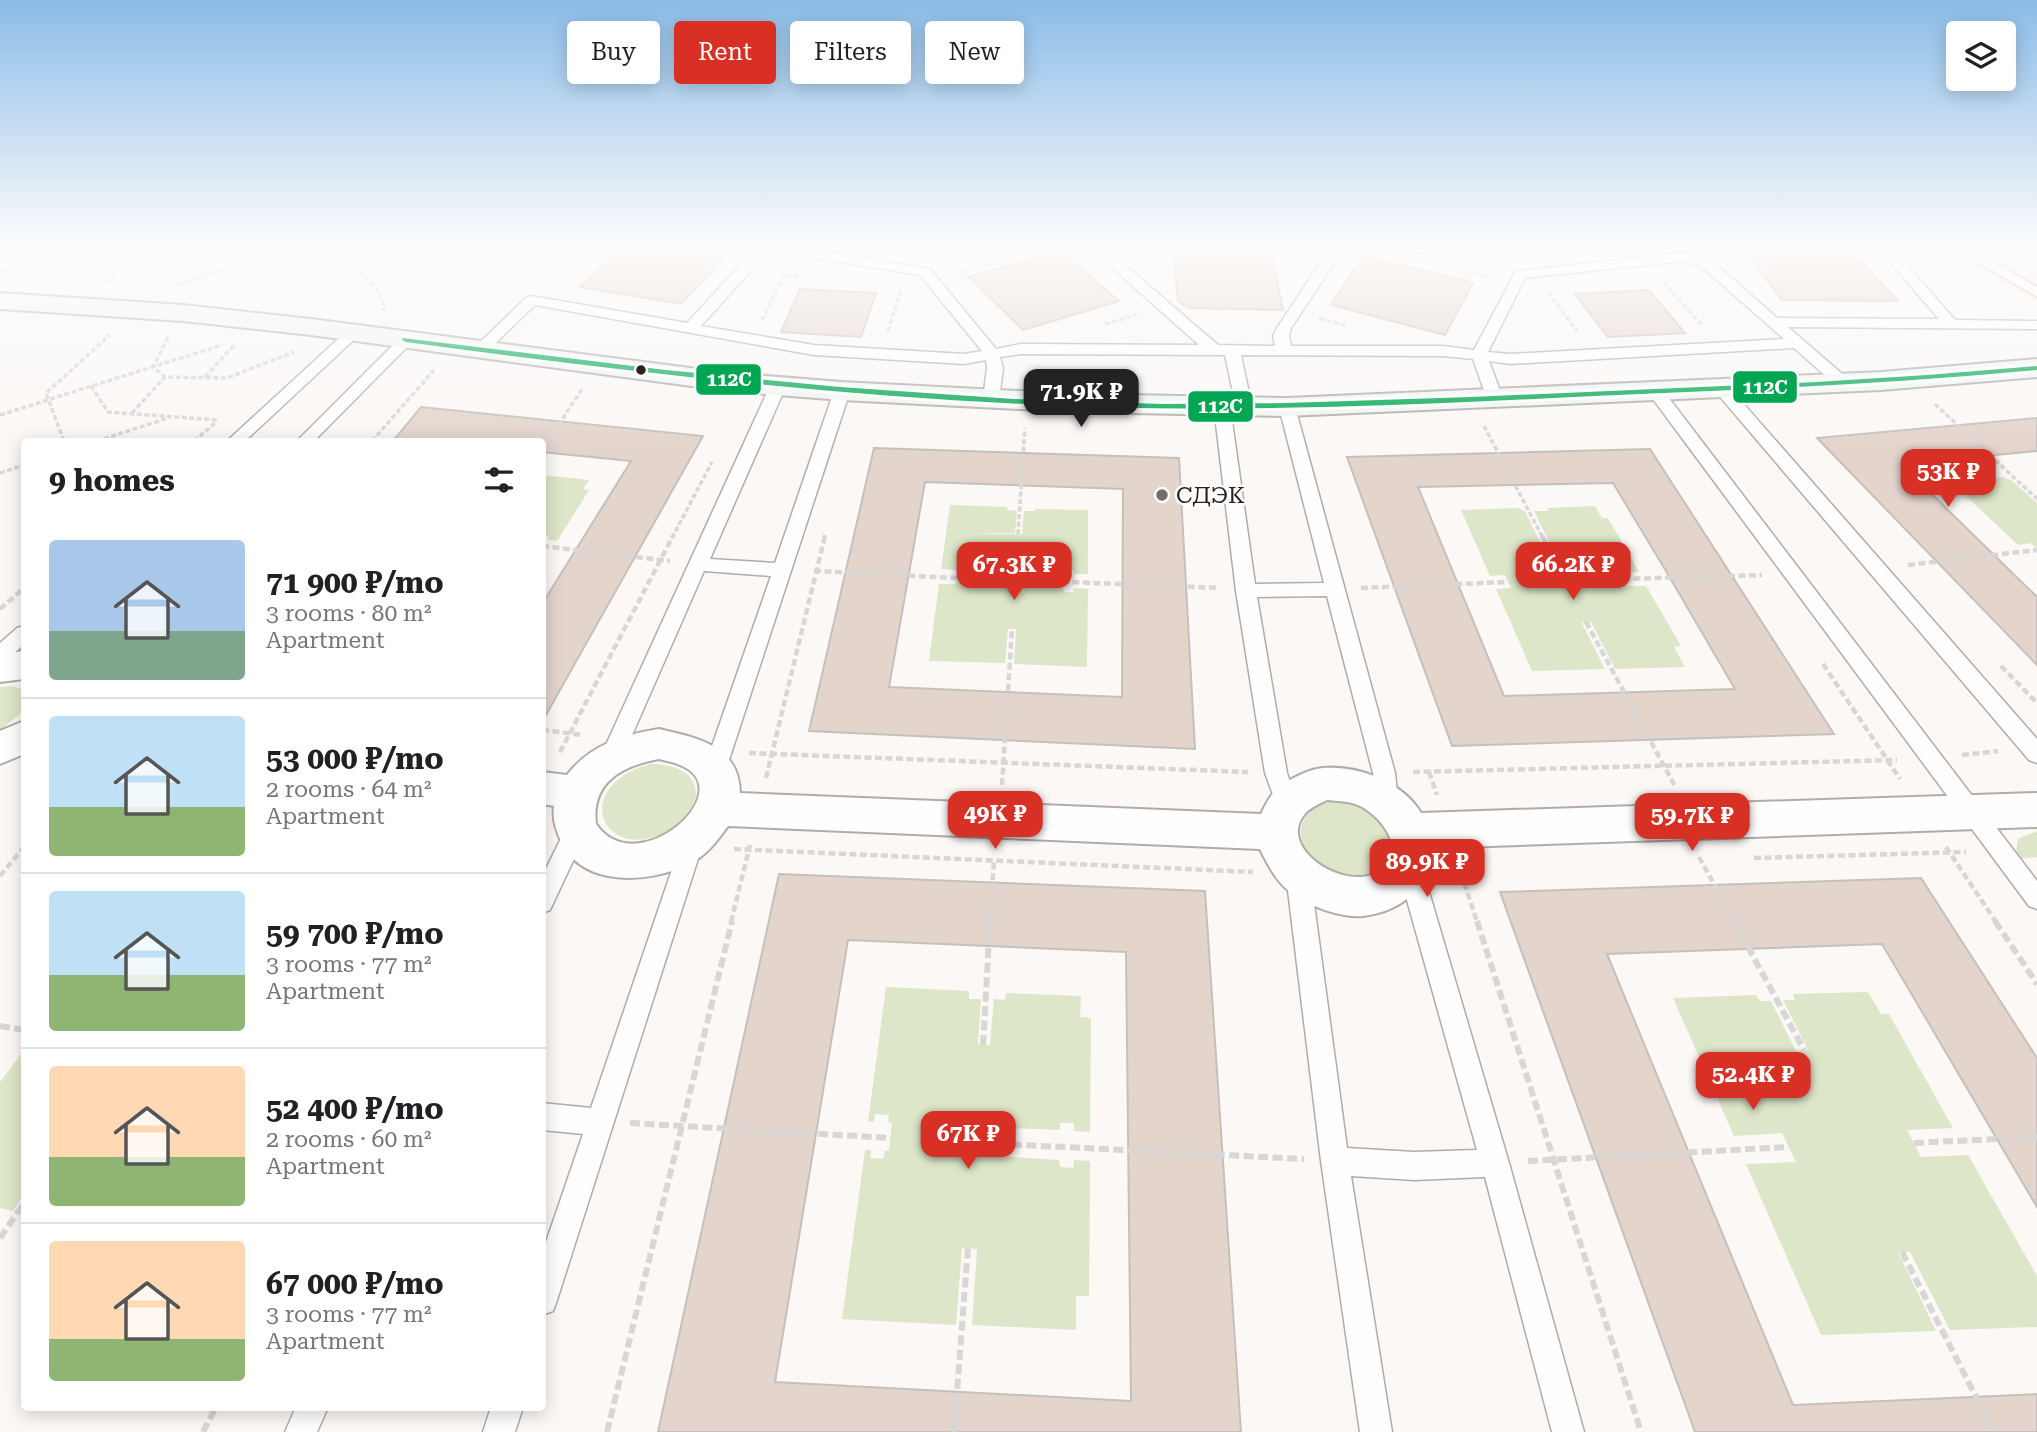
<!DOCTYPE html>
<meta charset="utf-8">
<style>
:root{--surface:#fff;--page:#f2f2f2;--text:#202124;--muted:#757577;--line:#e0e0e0;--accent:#d93025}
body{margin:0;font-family:"Roboto Serif",serif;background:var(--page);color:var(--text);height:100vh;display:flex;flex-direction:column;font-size:26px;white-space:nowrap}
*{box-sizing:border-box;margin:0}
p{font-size:23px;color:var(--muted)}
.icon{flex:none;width:38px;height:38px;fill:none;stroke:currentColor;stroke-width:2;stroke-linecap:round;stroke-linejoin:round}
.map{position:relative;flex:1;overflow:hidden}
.side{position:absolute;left:21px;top:438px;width:525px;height:973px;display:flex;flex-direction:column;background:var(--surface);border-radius:7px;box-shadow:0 4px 18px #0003}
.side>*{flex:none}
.top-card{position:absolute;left:567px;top:21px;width:665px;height:63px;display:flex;gap:14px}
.tools{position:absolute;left:1946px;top:21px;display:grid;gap:14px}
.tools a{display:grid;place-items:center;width:70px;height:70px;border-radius:7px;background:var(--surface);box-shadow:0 4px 18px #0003;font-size:35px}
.price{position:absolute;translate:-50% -60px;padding:0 16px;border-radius:14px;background:var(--accent);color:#fff;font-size:23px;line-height:46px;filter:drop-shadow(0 2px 4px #0008)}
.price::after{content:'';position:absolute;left:50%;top:42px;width:21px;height:16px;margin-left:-10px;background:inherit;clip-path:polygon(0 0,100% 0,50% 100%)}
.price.selected{background:#222;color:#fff}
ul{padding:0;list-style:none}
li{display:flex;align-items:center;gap:21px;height:175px;padding:0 28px}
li+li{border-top:2px solid var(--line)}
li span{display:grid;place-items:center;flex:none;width:196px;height:140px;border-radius:7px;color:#555}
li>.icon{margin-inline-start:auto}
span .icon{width:84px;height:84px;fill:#fffc;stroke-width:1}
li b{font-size:30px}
h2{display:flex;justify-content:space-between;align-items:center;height:84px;padding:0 28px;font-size:30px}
.tag{padding:0 24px;border-radius:7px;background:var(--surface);box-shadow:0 4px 18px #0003;font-size:24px;line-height:63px}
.tag.selected{background:var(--accent);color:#fff}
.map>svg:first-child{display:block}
</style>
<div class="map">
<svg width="2037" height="1432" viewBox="0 0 2037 1432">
<rect width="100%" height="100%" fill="#fbf8f6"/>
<path fill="#f7ebe6" d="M1943,248H2037V303Z"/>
<path fill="#dee6c9" d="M542,475L589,480L583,489L589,490L557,541L548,540L549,536H543Z
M2003,477L2011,480L2037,503V549L2031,543L2018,545L1951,482Z
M950,505L1007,507L1008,510L1017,511L1015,533H963L1022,534L1024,511H1035V509L1088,510V574H1074L1073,570H1064V574L1021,573L1020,586L1063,588L1064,592H1073L1074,588L1088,589L1087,667L1014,664L1016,629H1008L1005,663L929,661L939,584H956L958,570L941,569Z
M1595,506L1602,518H1608L1639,572L1619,573L1627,586H1646L1681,646L1674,647L1685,667L1615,669L1591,622L1582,623L1605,669L1532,671L1496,589L1511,588L1505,575L1490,576L1461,510L1518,508L1525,511L1540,542H1549L1534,511H1548L1547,508Z
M12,686L24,690V711L0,730V687Z
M650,764C673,764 701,772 695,801C691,815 680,826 667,832C602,864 569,787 650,764Z
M1346,800L1361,804L1386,820L1396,858L1376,877C1366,878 1353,880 1343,878C1339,877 1333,873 1329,871C1285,845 1294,802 1346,800Z
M2037,831V857L2020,859L2016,852L2018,839Z
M886,987L969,991V999H981L978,1044L990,1045L994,999L1005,1000L1006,993L1081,996L1080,1017L1091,1018L1090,1132L1074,1131V1123H1060V1130L985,1127L982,1155L1059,1160L1060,1167L1073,1168L1074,1160L1090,1161L1089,1296H1076V1330L972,1325L977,1249L962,1248L956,1325L842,1319L865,1150H871L870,1158L883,1159L885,1151L889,1150L892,1123L888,1122L889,1115L875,1114L874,1121L868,1122Z
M1868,992L1881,1014H1889L1953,1128L1907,1130L1921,1157L1968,1155L2037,1276V1327L1950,1330L1910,1252H1898L1936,1331L1821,1335L1746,1164L1796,1162L1782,1133L1734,1136L1673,998L1756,995L1760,1001H1771L1796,1051L1808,1050L1783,1000H1795L1793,994Z
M24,1050V1194L13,1211L0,1208V1082Z"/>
<path fill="#e3d4cc" stroke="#c6c0bd" stroke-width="2" fill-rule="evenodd" d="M621,248H734L681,304L580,287Z
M1173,248H1270L1283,310L1189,308L1178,301Z
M1742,248H1849L1898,301L1782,300Z
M1061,251L1119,301L1023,330L969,277Z
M1364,256L1473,283L1445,335L1331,305Z
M800,289L876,293L861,337L781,332Z
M1649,290L1685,333L1608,337L1575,294Z
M421,407L703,436L542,722V604L631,461L542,452V441H393Z
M2037,418V451L1901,464L2037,597V665L1817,438Z
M874,448L1179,458L1195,749L809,731ZM925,482L1123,489L1122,697L889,687Z
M1650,449L1834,734L1452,746L1347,457ZM1613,483L1663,566L1735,689L1504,696L1418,487Z
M779,874L1205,891L1241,1432H658ZM848,940L1126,952L1131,1401L775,1382Z
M1921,878L2037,1058V1207L1882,944L1607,954L1793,1405L2037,1394V1432H1695L1500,892Z"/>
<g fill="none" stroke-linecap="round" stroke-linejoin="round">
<g stroke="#b1aca8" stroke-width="3">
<path id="lane" d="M764,248H801L930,269L996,349L1021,344L1199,345L1090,248H1105L1218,345L1275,346L1273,336L1277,328L1330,248H1344L1291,328L1289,336L1291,346H1443L1474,350L1516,271L1683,253L1711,260L1777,318L1939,319L1878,248H1892L1955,320L2037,321V329L1788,327L1849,380L1851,383L1849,386H1837L1794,348L1510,364L1489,361L1503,399L1495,404L1487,399L1473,359L1443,356L1241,355L1252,407L1244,412L1236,407L1225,355L1021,354L1000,357L1003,368L999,399L991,404L983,399L987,368L986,360L964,364L814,355L535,305L485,353L480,355L472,350L527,297L532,296L687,323L746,259L756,250ZM778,252L920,275L982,351L964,354L814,345L701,326L756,265L766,256ZM1683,261L1701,266L1784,339L1510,354L1488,352L1525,278Z
M1409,248H1434L1453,252L1455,255L1448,259L1411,251Z
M1953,248H1969L2037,287V297Z
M354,327L362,332L359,335L245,441H227L349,329Z
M406,335L411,337L414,340L411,343L314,441H297L401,337Z
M778,381L786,386L710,559L775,563L834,391L842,386L850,391L726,769L723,775L715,778L707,775L704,769L771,576L704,571L622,758L619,764L611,767L603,764L600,758L770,386Z
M1722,384L1728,386L2037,739V763L2029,760L1716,392L1714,389L1716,386Z
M1656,387L1662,389L2037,881V909L2029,906L1650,395L1648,392Z
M1222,402L1230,407L1255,584L1324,583L1279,407L1287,402L1295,407L1395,773L1398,802L1395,808L1387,811L1379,808L1376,802L1373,773L1327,596L1257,597L1287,773L1297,802L1294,808L1286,811L1278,808L1265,773L1236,591L1214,407Z
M24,626V644L7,660L0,662V643L17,628Z
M576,822L584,824L587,831L550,910L542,913V877L568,824Z
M693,830L701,833L704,840L557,1300L553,1311L542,1315V1254L583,1134L542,1130V1103L591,1108L682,840L685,833Z
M1410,858L1418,861L1422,868L1509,1163L1584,1432H1552L1485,1177L1414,1180L1351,1176L1392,1432H1360L1321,1161L1286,874L1290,867L1298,864L1306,867L1310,874L1347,1148L1414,1152L1477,1150L1398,868L1402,861Z
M296,1407H328L317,1432H285Z
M491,1407H523L515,1432H483Z"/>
</g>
<g stroke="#b1aca8" stroke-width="4">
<path id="street" d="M24,651V679L0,682V654Z
M24,721V754L0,764V731Z
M659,729C697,738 739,745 740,793L1261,814C1265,806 1271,793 1279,787C1290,779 1309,769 1323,768C1358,765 1403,782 1421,813L2037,793V827L1434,848C1432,887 1400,912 1363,916C1341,918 1313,907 1296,896C1278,885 1269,867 1260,849L728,826C717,841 706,856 689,864C651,883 584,888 562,843C556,831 552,819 554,806L542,804V772L567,775C590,745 623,735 659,729ZM659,759C666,761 674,762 680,765C743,790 637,884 596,824C591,782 622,766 659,759ZM1327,800C1337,801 1349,801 1358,805C1379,814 1407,848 1384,868C1351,897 1276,850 1304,815C1309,808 1319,804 1327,800Z"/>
</g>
<g stroke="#b1aca8" stroke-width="4">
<path id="secondary" d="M0,293L183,305L311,319L729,373L842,382L1078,394L1287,398L1881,372L2037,359V377L1881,390L1287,416L1078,412L842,400L729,391L311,335L183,321L0,309Z"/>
</g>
<path stroke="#d8d7d6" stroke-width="3.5" stroke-dasharray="5 2.5" stroke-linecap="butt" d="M1007,248L1017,257
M1368,248L1394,254
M1470,260L1498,248
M0,271L62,248
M1464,271L1492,278
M956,274L1053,248
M1663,282L1702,325
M108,283L133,248
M176,285C230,266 303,244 357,273C373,282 383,292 384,311
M1548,293L1577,331
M1319,318L1348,326
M762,320L783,276L803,277
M1105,324L1137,315
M888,331L901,289
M168,337L153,367L165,377L227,378L294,352
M205,377L234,345
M91,386L108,412L218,420
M1935,404L2037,499
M132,413L165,377
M0,415L222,345
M1484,426L1543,538
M64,441L46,393L110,335
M97,441L168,418
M194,441L215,423
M372,441L434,370
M542,450L582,389
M0,473L24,465
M1018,534L1025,428
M672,538L712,462
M824,538L825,535"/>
<path stroke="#d8d7d6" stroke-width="4.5" stroke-dasharray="7 3.5" stroke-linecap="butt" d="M1542,536L1546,543
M542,546L670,561
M1908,565L2037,550
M814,571L957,578
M1623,579L1762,575
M1020,580L1219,588
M1361,588L1508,582
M0,609L24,588
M1586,622L1676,788
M1823,664L1900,779
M2001,666L2037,703
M542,730L583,735
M560,752L673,536
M749,753L1248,772
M1962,755L1998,751
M1413,772L1897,760
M1429,772L1437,795
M766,778L825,536
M1002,785L1012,629
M1946,847L1996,922
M734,849L1253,872
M1699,857L1735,922
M1754,858L1966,852
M1458,863L1477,922
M0,876L24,847
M731,922L750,845
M990,922L994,860"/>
<path stroke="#d8d7d6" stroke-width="6" stroke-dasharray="10 4.5" stroke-linecap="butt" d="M1477,921L1641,1432
M1734,921L1804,1050
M1995,921L2037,984
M0,1026L24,1030
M983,1045L990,921
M630,1123L890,1138
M983,1143L1304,1159
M1914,1143L2037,1137
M1528,1161L1789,1147
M0,1238L24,1203
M1902,1252L1994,1432
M203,1432L216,1407
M607,1432L732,921
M954,1432L968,1247"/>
<use href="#lane" fill="#fefefe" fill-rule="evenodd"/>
<use href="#street" fill="#fefefe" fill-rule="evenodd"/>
<use href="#secondary" fill="#eff5f4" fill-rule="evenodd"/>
<g stroke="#fff" stroke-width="6">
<path id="bus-1" d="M403,338L666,370L840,387L1014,399L1163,404L1286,403L1471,397L1816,382L1927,375L2037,366V370C1890,384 1742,390 1594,396C1430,404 1266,412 1101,407C868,400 637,373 406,342L402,340Z"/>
</g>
<use href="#bus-1" fill="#00a651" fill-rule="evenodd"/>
</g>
<linearGradient id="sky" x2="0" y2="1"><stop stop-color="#8bbce8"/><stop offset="0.55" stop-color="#fdfcfb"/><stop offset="1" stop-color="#fdfcfb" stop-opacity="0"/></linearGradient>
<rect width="2037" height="448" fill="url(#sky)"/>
<circle fill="#2a221e" stroke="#fff" stroke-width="2.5" cx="641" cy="370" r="6"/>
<circle fill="#736d6a" stroke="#fff" stroke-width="2.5" cx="1162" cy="495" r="7"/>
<g text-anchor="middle" stroke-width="5" stroke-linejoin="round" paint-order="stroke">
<g font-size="23" fill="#2a221e" stroke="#fff" text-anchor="start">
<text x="1176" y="503">СДЭК</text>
</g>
</g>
<g stroke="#fff" stroke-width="2.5">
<rect x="695" y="363" width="67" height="33" rx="7" fill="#00a651"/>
<rect x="1732" y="370" width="66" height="34" rx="7" fill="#00a651"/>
<rect x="1187" y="390" width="67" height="33" rx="7" fill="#00a651"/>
</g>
<g font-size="19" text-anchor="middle" font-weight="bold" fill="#fff">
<text x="729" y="386">112С</text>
<text x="1765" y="394">112С</text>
<text x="1220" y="413">112С</text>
</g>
</svg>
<div class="tools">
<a><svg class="icon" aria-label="layers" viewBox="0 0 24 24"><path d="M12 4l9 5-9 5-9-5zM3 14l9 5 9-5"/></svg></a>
</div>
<b class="price selected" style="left:1081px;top:429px">71.9K ₽</b>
<b class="price" style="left:1948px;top:509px">53K ₽</b>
<b class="price" style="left:1014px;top:602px">67.3K ₽</b>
<b class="price" style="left:1573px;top:602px">66.2K ₽</b>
<b class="price" style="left:995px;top:851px">49K ₽</b>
<b class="price" style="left:1692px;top:853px">59.7K ₽</b>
<b class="price" style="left:1427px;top:899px">89.9K ₽</b>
<b class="price" style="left:1753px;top:1112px">52.4K ₽</b>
<b class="price" style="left:968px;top:1171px">67K ₽</b>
<div class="top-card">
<a class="tag">Buy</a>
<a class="tag selected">Rent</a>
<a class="tag">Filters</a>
<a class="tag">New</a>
</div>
<section class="side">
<h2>9 homes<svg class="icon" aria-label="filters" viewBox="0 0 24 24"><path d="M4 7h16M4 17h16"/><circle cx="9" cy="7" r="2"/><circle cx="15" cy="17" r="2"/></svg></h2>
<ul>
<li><span style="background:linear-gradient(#a9c7e8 65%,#7fa58c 0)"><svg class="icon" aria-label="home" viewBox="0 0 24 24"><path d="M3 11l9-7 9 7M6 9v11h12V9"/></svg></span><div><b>71 900 ₽/mo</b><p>3 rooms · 80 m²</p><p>Apartment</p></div></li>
<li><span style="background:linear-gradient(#bfe0f5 65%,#8fb573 0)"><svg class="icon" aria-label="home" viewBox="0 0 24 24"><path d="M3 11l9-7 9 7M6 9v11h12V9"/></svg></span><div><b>53 000 ₽/mo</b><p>2 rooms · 64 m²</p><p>Apartment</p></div></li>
<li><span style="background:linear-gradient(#bfe0f5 60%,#8fb573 0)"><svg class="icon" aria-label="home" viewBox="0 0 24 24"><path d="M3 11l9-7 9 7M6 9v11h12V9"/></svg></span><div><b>59 700 ₽/mo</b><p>3 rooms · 77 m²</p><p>Apartment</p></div></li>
<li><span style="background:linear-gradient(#ffd9b3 65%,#8fb573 0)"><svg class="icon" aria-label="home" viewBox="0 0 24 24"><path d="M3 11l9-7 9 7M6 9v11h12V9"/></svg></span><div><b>52 400 ₽/mo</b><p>2 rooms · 60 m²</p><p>Apartment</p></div></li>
<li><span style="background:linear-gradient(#ffd9b3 70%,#8fb573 0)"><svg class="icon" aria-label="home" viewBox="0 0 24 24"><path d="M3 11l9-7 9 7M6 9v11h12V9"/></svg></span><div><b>67 000 ₽/mo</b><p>3 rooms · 77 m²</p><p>Apartment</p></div></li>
</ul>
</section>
</div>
